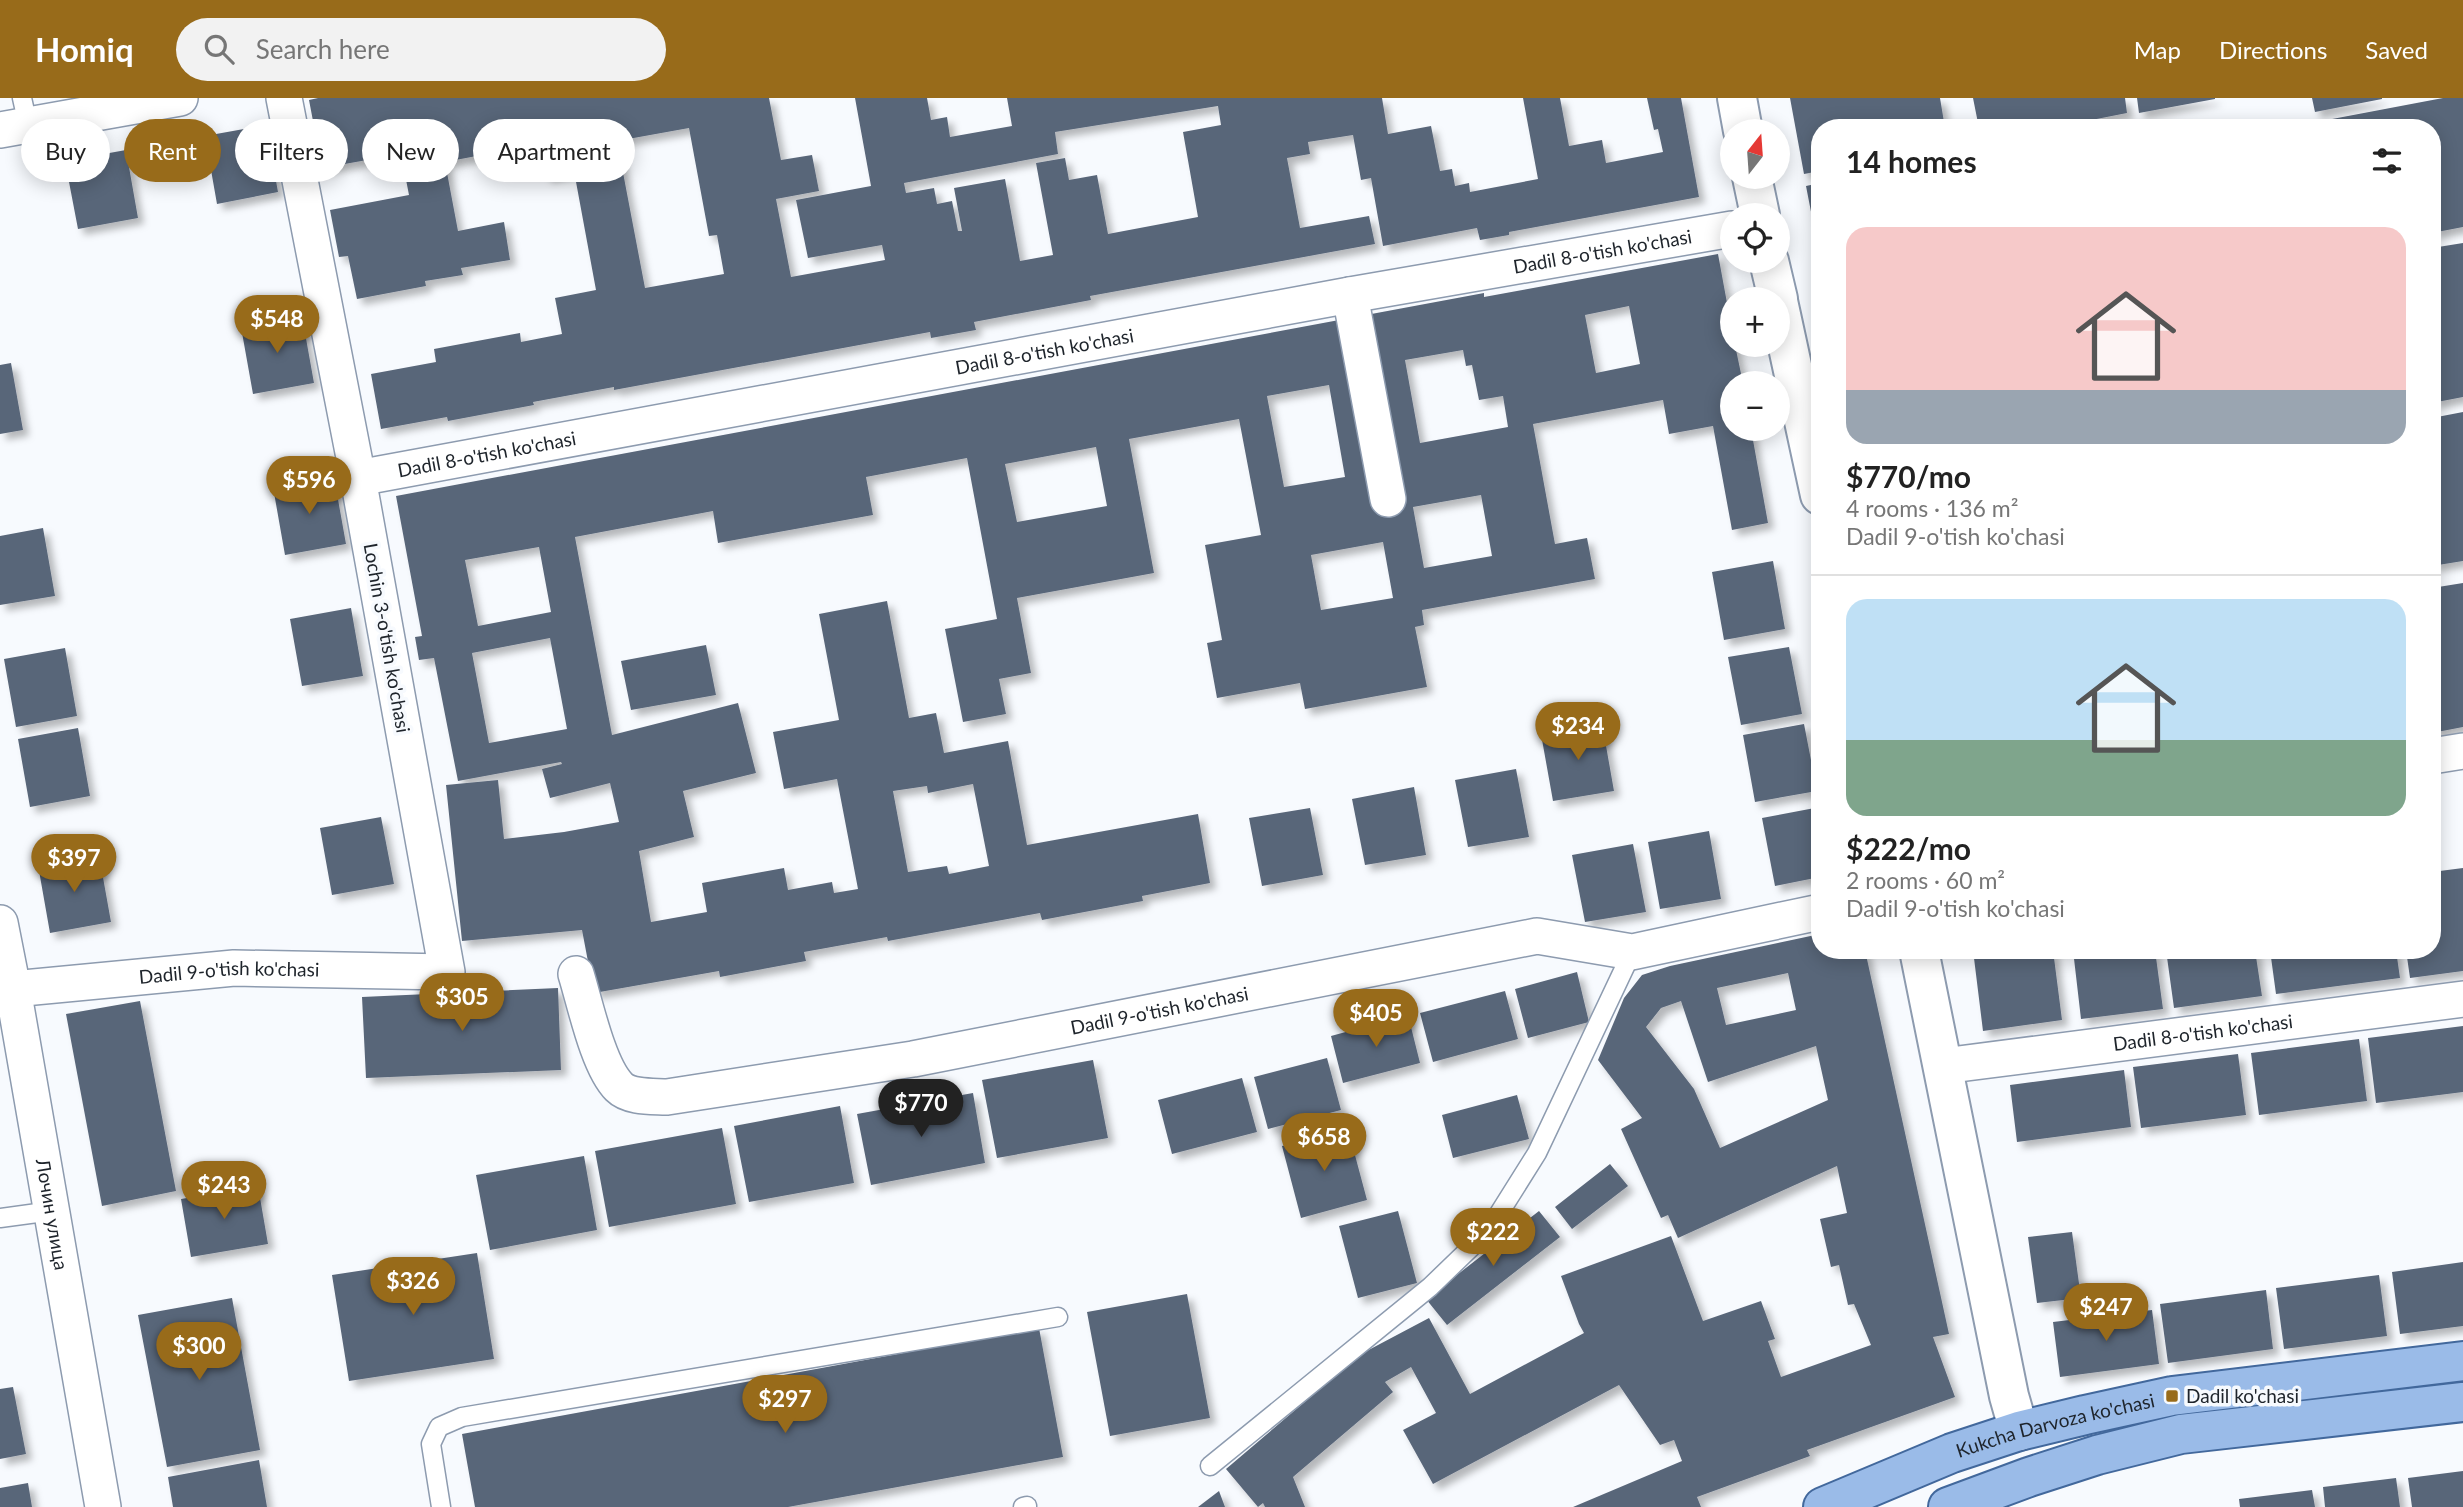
<!DOCTYPE html>
<meta charset="utf-8">
<style>
:root{--surface:#fff;--page:#f2f2f2;--text:#222;--muted:#767676;--line:#e0e0e0;--accent:#986b1a}
body{margin:0;font-family:Lato,sans-serif;background:var(--page);color:var(--text);height:100vh;display:flex;flex-direction:column;font-size:26px;white-space:nowrap}
*{box-sizing:border-box;margin:0}
p{font-size:23px;color:var(--muted)}
.icon{flex:none;width:38px;height:38px;fill:none;stroke:currentColor;stroke-width:2;stroke-linecap:round;stroke-linejoin:round}
.map{position:relative;flex:1;overflow:hidden}
.drawer{position:absolute;left:1811px;top:21px;width:630px;height:840px;display:flex;flex-direction:column;background:var(--surface);border-radius:28px;box-shadow:0 4px 18px #0003}
.drawer>*{flex:none}
.guide{position:absolute;left:21px;top:21px;width:665px;height:63px;display:flex;gap:14px}
.needle{width:46px;rotate:17deg}
.fabs{position:absolute;left:1720px;top:21px;display:grid;gap:14px}
.fabs a{display:grid;place-items:center;width:70px;height:70px;border-radius:50%;background:var(--surface);box-shadow:0 4px 18px #0003;font-size:35px}
.price{position:absolute;translate:-50% -60px;padding:0 16px;border-radius:24px;background:var(--accent);color:#fff;font-size:23px;line-height:46px;filter:drop-shadow(0 2px 4px #0008)}
.price::after{content:'';position:absolute;left:50%;top:42px;width:21px;height:16px;margin-left:-10px;background:inherit;clip-path:polygon(0 0,100% 0,50% 100%)}
.price.on{background:#222;color:#fff}
ul{padding:0;list-style:none}
li{display:grid;align-content:center;gap:14px;height:371px;padding:0 35px}
li+li{border-top:2px solid var(--line)}
li span{display:grid;place-items:center;height:217px;border-radius:21px;color:#555}
li>.icon{margin-inline-start:auto}
span .icon{width:126px;height:126px;fill:#fffc;stroke-width:1}
li b{font-size:30px}
h2{display:flex;justify-content:space-between;align-items:center;height:84px;padding:0 35px;font-size:30px}
.pill{padding:0 24px;border-radius:32px;background:var(--surface);box-shadow:0 4px 18px #0003;font-size:24px;line-height:63px}
.pill.on{background:var(--accent);color:#fff}
header{display:flex;align-items:center;gap:42px;box-sizing:border-box;height:98px;padding:0 35px;background:var(--accent);color:#fff}
header strong{font-size:33px}
nav{display:flex;gap:38px;margin-inline-start:auto;font-size:24px}
.search{width:490px;height:63px;background:var(--page);display:flex;align-items:center;gap:18px;box-sizing:border-box;padding:0 24px;border-radius:38px;color:var(--muted);font-size:26px}
.map>svg:first-child{display:block}
</style>
<header>
<strong>Homiq</strong>
<div class="search"><svg class="icon" aria-label="search" viewBox="0 0 24 24"><circle cx="10" cy="10" r="6"/><path d="M15 15l6 6"/></svg>Search here</div>
<nav><a>Map</a><a>Directions</a><a>Saved</a></nav>
</header>
<div class="map">
<svg width="2463" height="1409" viewBox="0 0 2463 1409">
<defs>
<filter id="shadow"><feDropShadow dx="6" dy="6" stdDeviation="3.5" flood-color="#0004"/></filter>
</defs>
<rect width="100%" height="100%" fill="#f7fafe"/>
<path fill="#596679" fill-rule="evenodd" filter="url(#shadow)" d="M318,0H769L781,62L812,57L819,93L776,101L791,179L885,162L882,147L808,160L796,102L871,88L855,0H927L931,22L947,19L950,39L1012,28L1007,0H1382L1388,36L1431,28L1440,73L1452,71L1455,88L1469,85L1470,94L1538,81L1523,0H1560L1569,48L1602,42L1606,65L1663,54L1658,31L1654,32L1647,0H1681L1699,99L1509,134V137L1480,142L1477,130L1383,148L1371,80L1361,82L1353,37L1308,44L1310,56L1287,60L1300,130L1369,118L1375,146L1090,198L1091,202L974,224L976,232L931,240L930,234L614,292V289L533,304L534,307L448,323L447,319L381,331L371,276L436,264L434,251L520,235L521,244L562,236L555,200L596,192L574,73L546,79L540,46L445,64L458,133L504,124L510,162L461,170L463,177L425,183L426,188L357,201L348,158L339,159L330,112L409,97L401,56L322,70L309,2ZM1218,8L1221,27L1183,34L1198,119L1108,136L1097,77L1069,82L1065,60L1036,65L1053,157L1020,163L1005,81L954,90L962,133H958L952,103L937,106L934,90L906,95L904,85L1058,56L1055,34ZM689,30L709,138L717,137L724,176L645,190L617,43Z
M1790,0H1940L1945,30H1820V73L1804,76Z
M1973,0H2125L2127,15L2051,30H1979Z
M2137,0H2215V1L2139,15Z
M2312,0H2382V1L2315,14Z
M2443,0H2463V129L2432,135V30H2312L2311,25Z
M266,27L278,94L217,106L205,38Z
M126,52L138,120L78,131L65,63Z
M1820,85V155H1819L1806,88Z
M2463,145V299L2432,305V150Z
M1718,156L1732,232V247H1735L1743,285H1732V331H1751L1768,425L1732,432L1713,328L1669,336L1663,302L1533,326L1555,446L1587,440L1595,481L1422,512L1424,527L1415,529L1427,589L1305,611L1300,585L1217,600L1207,545L1222,542L1205,447L1261,437L1239,321L1129,341L1154,475L1017,500L1031,575L999,581L1006,616L963,624L945,531L997,521L967,360L866,379L873,417L718,445L713,413L575,439L612,637L738,605L756,675L683,693L694,739L639,753L651,824L707,814L702,785L784,770L788,792L832,784L834,795L858,791L837,681L784,691L773,634L839,622L819,516L887,503L909,620L936,615L944,655L1008,643L1027,747L1198,716L1210,785L1142,798L1143,803L1042,822L1040,815L888,843L887,839L804,854L806,863L720,879L719,873L594,895L582,832L462,843L446,687L498,682L504,741L564,734L619,724L610,685L550,700L542,671L562,666L561,664L458,683L434,560L419,562L415,539L422,538L396,398L1484,195V199ZM1629,208L1640,266L1596,275L1585,217ZM1463,252L1466,268L1472,267L1479,302L1503,298L1508,329L1420,345L1405,262ZM1329,287L1345,379L1284,389L1267,298ZM1096,349L1107,408L1017,424L1005,366ZM1481,397L1492,458L1424,470L1413,409ZM1383,444L1393,500L1321,512L1311,457ZM539,449L551,514L478,528L465,462ZM550,540L567,631L489,645L472,555ZM973,686L989,768L949,776L947,768L908,774L893,693L927,688L928,695Z
M302,218L314,285L253,296L241,229Z
M11,265L23,332L0,336V267Z
M2463,314V463L2432,468V320Z
M334,379L346,446L285,457L273,389Z
M43,430L55,498L0,507V438Z
M1773,463L1785,531L1724,542L1712,474Z
M2463,485V629L2432,635V490Z
M351,510L363,578L302,588L290,521Z
M706,547L716,597L631,612L621,563Z
M1789,549L1802,616L1741,627L1728,559Z
M65,550L77,618L16,629L4,561Z
M1602,625L1614,693L1553,703L1541,636Z
M1804,626L1817,693L1755,704L1743,637Z
M78,630L90,698L30,709L18,641Z
M1516,671L1529,739L1468,749L1455,682Z
M1414,689L1426,757L1365,767L1352,701Z
M1820,709V779L1775,788L1762,720Z
M1310,710L1323,777L1262,788L1249,720Z
M381,719L394,786L332,797L320,730Z
M1709,733L1721,801L1660,811L1648,744Z
M1633,746L1646,814L1585,824L1572,757Z
M99,757L111,824L50,835L38,767Z
M2463,770V873L2410,880L2406,852H2432V774Z
M1820,836V852H1865L1949,1236L1933,1239L1955,1299L1807,1352L1810,1358L1697,1399L1701,1409H1573L1682,1363L1674,1342L1660,1347L1619,1287L1433,1386L1403,1332L1436,1315L1411,1269L1385,1284L1393,1294L1293,1379L1305,1409H1265L1263,1405L1258,1409L1226,1371L1361,1256L1429,1220L1470,1296L1584,1235L1579,1226L1561,1178L1671,1138L1703,1223L1761,1203L1775,1241L1768,1243L1781,1279L1871,1247L1854,1206L1848,1207L1839,1167L1831,1169L1820,1121L1847,1115L1837,1068L1678,1140L1668,1117L1661,1120L1621,1031L1642,1020L1598,962L1624,900L1642,877L1670,868ZM1788,875L1796,912L1726,927L1717,890ZM1681,903L1708,984L1816,948L1828,1002L1720,1050L1694,991L1646,929L1661,910Z
M1973,852H2053L2062,922L1983,933Z
M2073,852H2155L2163,911L2081,921Z
M2166,852H2255L2262,898L2174,910Z
M2270,852H2396L2400,880L2276,896Z
M1577,874L1589,924L1528,940L1515,891Z
M558,890L561,972L366,980L362,899Z
M1505,893L1518,941L1433,964L1420,915Z
M140,903L176,1093L102,1108L66,916Z
M1408,917L1420,965L1343,985L1331,938Z
M2463,928V994L2376,1005L2368,940Z
M2359,941L2367,1003L2259,1017L2251,955Z
M2238,956L2246,1017L2141,1030L2133,969Z
M1327,960L1341,1012L1268,1031L1254,979Z
M1093,962L1108,1040L997,1060L982,982Z
M2124,972L2131,1029L2017,1044L2010,987Z
M1242,980L1257,1034L1172,1056L1158,1002Z
M973,995L985,1065L871,1087L857,1016Z
M1517,997L1529,1041L1453,1060L1442,1017Z
M840,1008L854,1085L749,1104L734,1028Z
M722,1030L736,1106L609,1129L595,1053Z
M1348,1031L1367,1102L1301,1120L1282,1048Z
M584,1058L597,1132L490,1152L476,1077Z
M1610,1066L1628,1088L1572,1131L1555,1109Z
M258,1088L268,1146L191,1159L181,1101Z
M1398,1113L1417,1185L1358,1200L1339,1128Z
M1539,1113L1560,1139L1447,1227L1426,1201Z
M2072,1134L2081,1200L2037,1205L2028,1139Z
M477,1155L494,1261L349,1283L332,1177Z
M2463,1164V1228L2400,1236L2392,1174Z
M2379,1177L2387,1238L2284,1251L2276,1190Z
M2266,1192L2273,1251L2168,1265L2160,1206Z
M1187,1196L1210,1320L1110,1338L1087,1214Z
M232,1200L260,1352L167,1369L138,1217Z
M2152,1212L2159,1266L2060,1279L2053,1224Z
M1039,1230L1063,1359L788,1409H475L462,1336Z
M13,1289L26,1356L0,1361V1291Z
M259,1362L267,1409H173L168,1379Z
M2463,1373V1409H2412L2408,1380Z
M2396,1380L2400,1409H2325L2323,1389Z
M28,1385L32,1409H0V1390Z
M2312,1392L2315,1409H2240L2239,1401Z
M1219,1393L1225,1409H1198Z"/>
<g fill="none" stroke-linecap="round" stroke-linejoin="round">
<g stroke="#8d9baf" stroke-width="21">
<path id="lane" d="M22,0L28,27
M0,1120L52,1113
M1210,1368L1430,1189L1488,1133L1537,1055L1632,854
M441,1409L431,1346L439,1329L462,1319L1058,1219
M1023,1409L1027,1408"/>
</g>
<g stroke="#8d9baf" stroke-width="38">
<g id="street">
<path d="M0,32L180,0"/>
<path d="M1350,197L1388,401"/>
<path id="s1" d="M358,380L1350,197L1732,131"/>
<path d="M2432,658L2463,653"/>
<path id="s2" d="M0,825L13,891L103,1409"/>
<path id="s3" d="M576,876C585,905 598,968 619,989C630,1000 653,998 667,999L913,961L1537,838L1632,854L1820,814"/>
<path id="s4" d="M13,891L234,870L447,874L358,380L284,0"/>
<path id="s5" d="M1943,968L2463,901"/>
</g>
</g>
<g stroke="#8d9baf" stroke-width="42">
<path id="secondary" d="M1737,0L1743,33
M1752,79L1760,117
M1769,163L1778,201
M1778,203L1820,397
M1919,852L2009,1298L2019,1333"/>
</g>
<g stroke="#42689c" stroke-width="42">
<g id="primary">
<path id="s6" d="M1823,1409L1952,1355L2019,1333L2085,1317L2172,1298L2463,1263"/>
<path d="M1948,1409L2029,1379L2097,1357L2181,1336L2463,1304"/>
</g>
</g>
<use href="#lane" stroke="#fff" stroke-width="18"/>
<use href="#street" stroke="#fff" stroke-width="35"/>
<use href="#secondary" stroke="#fff" stroke-width="38"/>
<use href="#primary" stroke="#9abbe8" stroke-width="38"/>
</g>
<rect fill="#986b1a" stroke="#f7fafe" stroke-width="2.5" x="2165" y="1291" width="14" height="14" rx="3.5"/>
<g text-anchor="middle" stroke-width="7" stroke-linejoin="round" paint-order="stroke">
<g font-size="19" fill="#1e242b" stroke="#f7fafe">
<text dy="7" stroke="none"><textPath href="#s1" startOffset="1265">Dadil 8-o'tish ko'chasi</textPath></text>
<text dy="7" stroke="none"><textPath href="#s1" startOffset="698">Dadil 8-o'tish ko'chasi</textPath></text>
<text dy="7" stroke="none"><textPath href="#s1" startOffset="131">Dadil 8-o'tish ko'chasi</textPath></text>
<text transform="translate(387 540) rotate(80)" y="7">Lochin 3-o'tish ko'chasi</text>
<text dy="7" stroke="none"><textPath href="#s4" startOffset="217">Dadil 9-o'tish ko'chasi</textPath></text>
<text dy="7" stroke="none"><textPath href="#s3" startOffset="672">Dadil 9-o'tish ko'chasi</textPath></text>
<text dy="7" stroke="none"><textPath href="#s5" startOffset="262">Dadil 8-o'tish ko'chasi</textPath></text>
<text dy="7" stroke="none"><textPath href="#s2" startOffset="296">Лочин улица</textPath></text>
<text dy="7" stroke="none"><textPath href="#s6" startOffset="247">Kukcha Darvoza ko'chasi</textPath></text>
</g>
<g font-size="19" fill="#1e242b" stroke="#f7fafe" text-anchor="start">
<text x="2186" y="1305">Dadil ko'chasi</text>
</g>
</g>
</svg>
<div class="fabs">
<a><svg class="needle" viewBox="-14 -14 28 28"><path d="M0-13l5 13h-10z" fill="#e53935"/><path d="M0 13l5-13h-10z" fill="#767676"/></svg></a>
<a><svg class="icon" aria-label="locate" viewBox="0 0 24 24"><circle cx="12" cy="12" r="6"/><path d="M12 2v4M12 18v4M2 12h4M18 12h4"/></svg></a>
<a>+</a>
<a>−</a>
</div>
<b class="price" style="left:277px;top:257px">$548</b>
<b class="price" style="left:309px;top:418px">$596</b>
<b class="price" style="left:1578px;top:664px">$234</b>
<b class="price" style="left:74px;top:796px">$397</b>
<b class="price" style="left:462px;top:935px">$305</b>
<b class="price" style="left:1376px;top:951px">$405</b>
<b class="price on" style="left:921px;top:1041px">$770</b>
<b class="price" style="left:1324px;top:1075px">$658</b>
<b class="price" style="left:224px;top:1123px">$243</b>
<b class="price" style="left:1493px;top:1170px">$222</b>
<b class="price" style="left:413px;top:1219px">$326</b>
<b class="price" style="left:2106px;top:1245px">$247</b>
<b class="price" style="left:199px;top:1284px">$300</b>
<b class="price" style="left:785px;top:1337px">$297</b>
<div class="guide">
<a class="pill">Buy</a>
<a class="pill on">Rent</a>
<a class="pill">Filters</a>
<a class="pill">New</a>
<a class="pill">Apartment</a>
</div>
<section class="drawer">
<h2>14 homes<svg class="icon" aria-label="filters" viewBox="0 0 24 24"><path d="M4 7h16M4 17h16"/><circle cx="9" cy="7" r="2"/><circle cx="15" cy="17" r="2"/></svg></h2>
<ul>
<li><span style="background:linear-gradient(#f6c9c9 75%,#9aa5b1 0)"><svg class="icon" aria-label="home" viewBox="0 0 24 24"><path d="M3 11l9-7 9 7M6 9v11h12V9"/></svg></span><div><b>$770/mo</b><p>4 rooms · 136 m²</p><p>Dadil 9-o'tish ko'chasi</p></div></li>
<li><span style="background:linear-gradient(#bfe0f5 65%,#7fa58c 0)"><svg class="icon" aria-label="home" viewBox="0 0 24 24"><path d="M3 11l9-7 9 7M6 9v11h12V9"/></svg></span><div><b>$222/mo</b><p>2 rooms · 60 m²</p><p>Dadil 9-o'tish ko'chasi</p></div></li>
</ul>
</section>
</div>
